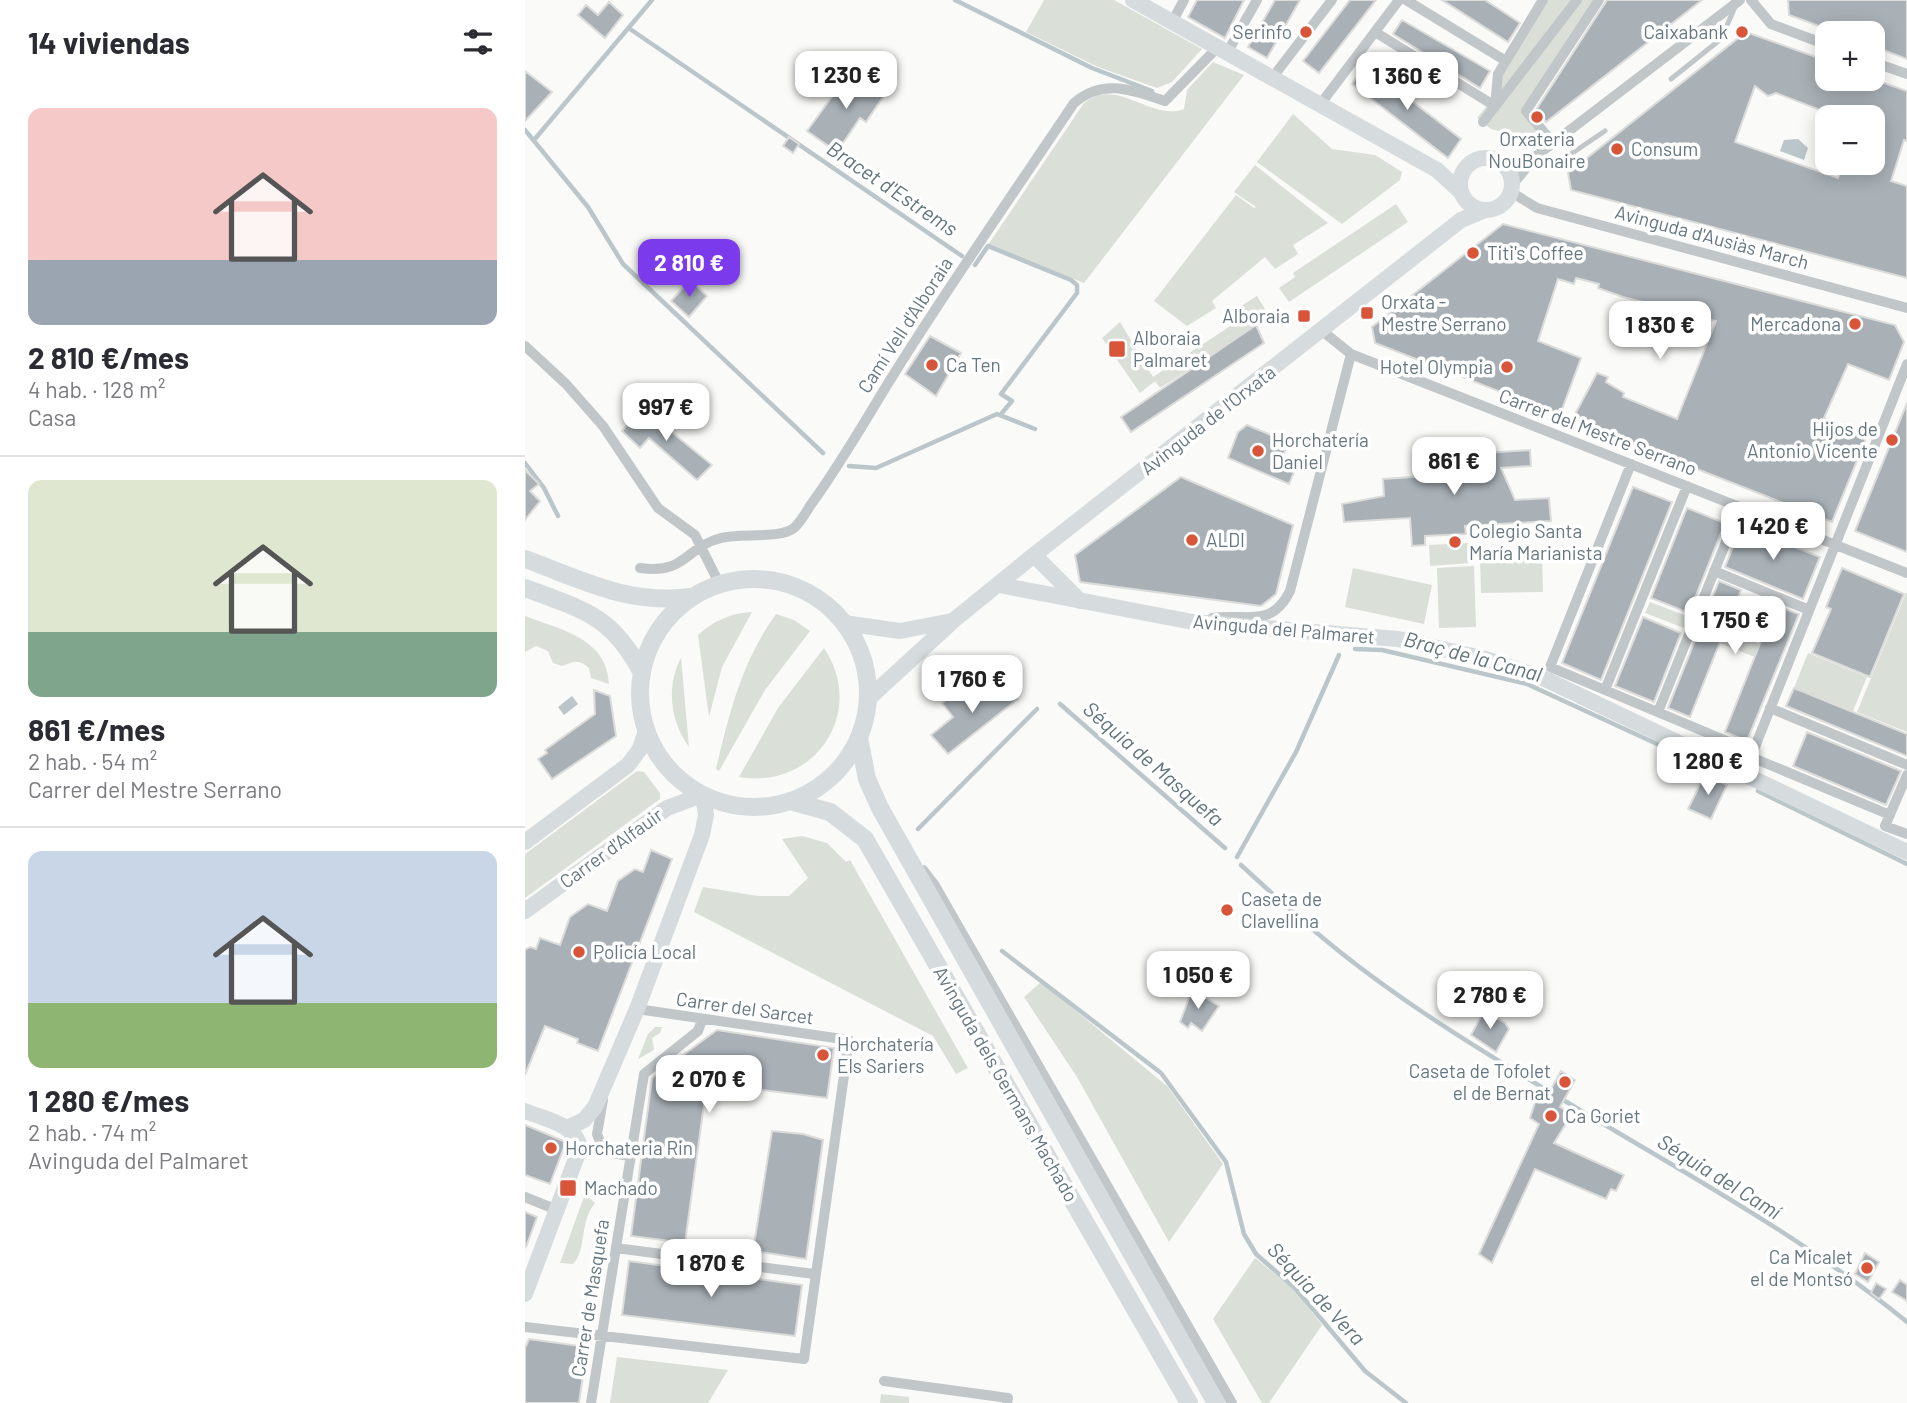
<!DOCTYPE html>
<html lang="es">
<meta charset="utf-8">
<style>
:root{--surface:#fff;--page:#f7f7f7;--text:#2b2b33;--muted:#7c7c81;--line:#e1e1e2;--accent:#7c3aed}
body{margin:0;font-family:Barlow,sans-serif;background:var(--page);color:var(--text);height:100vh;display:flex;flex-direction:column;font-size:26px;white-space:nowrap}
*{box-sizing:border-box;margin:0}
p{font-size:23px;color:var(--muted)}
.icon{flex:none;width:38px;height:38px;fill:none;stroke:currentColor;stroke-width:2;stroke-linecap:round;stroke-linejoin:round}
.map{position:relative;flex:1;overflow:hidden}
.side{display:flex;flex-direction:column;background:var(--surface);width:525px}
.side>*{flex:none}
.buttons{position:absolute;left:1290px;top:21px;display:grid;gap:14px}
.buttons a{display:grid;place-items:center;width:70px;height:70px;border-radius:14px;background:var(--surface);box-shadow:0 4px 18px #0003;font-size:35px}
.price{position:absolute;translate:-50% -60px;padding:0 16px;border-radius:14px;background:#fff;color:#222;font-size:23px;line-height:46px;filter:drop-shadow(0 2px 4px #0008)}
.price::after{content:'';position:absolute;left:50%;top:42px;width:21px;height:16px;margin-left:-10px;background:inherit;clip-path:polygon(0 0,100% 0,50% 100%)}
.price.selected{background:var(--accent);color:#fff}
ul{padding:0;list-style:none}
li{display:grid;align-content:center;gap:14px;height:371px;padding:0 28px}
li+li{border-top:2px solid var(--line)}
li span{display:grid;place-items:center;height:217px;border-radius:14px;color:#555}
li>.icon{margin-inline-start:auto}
span .icon{width:126px;height:126px;fill:#fffc;stroke-width:1}
li b{font-size:30px}
h2{display:flex;justify-content:space-between;align-items:center;height:84px;padding:0 28px;font-size:30px}
main{display:flex;flex:1;min-height:0}
.map>svg:first-child{display:block}
</style>
<main>
<section class="side">
<h2>14 viviendas<svg class="icon" aria-label="filters" viewBox="0 0 24 24"><path d="M4 7h16M4 17h16"/><circle cx="9" cy="7" r="2"/><circle cx="15" cy="17" r="2"/></svg></h2>
<ul>
<li><span style="background:linear-gradient(#f6c9c9 70%,#9aa5b1 0)"><svg class="icon" aria-label="home" viewBox="0 0 24 24"><path d="M3 11l9-7 9 7M6 9v11h12V9"/></svg></span><div><b>2 810 €/mes</b><p>4 hab. · 128 m²</p><p>Casa</p></div></li>
<li><span style="background:linear-gradient(#dfe7d0 70%,#7fa58c 0)"><svg class="icon" aria-label="home" viewBox="0 0 24 24"><path d="M3 11l9-7 9 7M6 9v11h12V9"/></svg></span><div><b>861 €/mes</b><p>2 hab. · 54 m²</p><p>Carrer del Mestre Serrano</p></div></li>
<li><span style="background:linear-gradient(#c9d6e8 70%,#8fb573 0)"><svg class="icon" aria-label="home" viewBox="0 0 24 24"><path d="M3 11l9-7 9 7M6 9v11h12V9"/></svg></span><div><b>1 280 €/mes</b><p>2 hab. · 74 m²</p><p>Avinguda del Palmaret</p></div></li>
</ul>
</section>
<div class="map">
<svg width="1382" height="1403" viewBox="0 0 1382 1403">
<rect width="100%" height="100%" fill="#fafaf8"/>
<path fill="#dadfd7" d="M519,0H589L677,49L647,82L632,88L573,67L501,32Z
M1012,0H1074L997,109L1012,131L999,139L966,129L952,118L965,102L969,74Z
M688,62L719,75L559,283L463,245L559,103C592,76 626,122 659,109L662,90Z
M768,114L807,149L850,155L877,172L875,180L817,224L732,162Z
M730,165L803,223L768,245L773,254L750,269L740,257L687,301L691,308L662,326L629,301L711,195L729,208L731,207L709,192Z
M871,204L883,222L764,302L754,288L770,277L768,273Z
M732,296L745,317L635,388L630,381L615,393L577,338L595,322L628,377L722,315L716,306Z
M944,543L945,563L905,566L904,545Z
M1017,554L1018,592L956,593L955,556Z
M949,566L951,627L914,628L912,568Z
M828,568L907,585L899,624L820,607Z
M1381,593H1382V732L1332,712Z
M1125,602L1164,617L1159,628L1120,613Z
M227,612L197,667L184,717L173,635C188,621 206,613 227,612Z
M251,614L269,620L285,631L240,690L194,771L191,769C204,714 217,661 251,614Z
M0,616C36,630 82,638 84,684L66,678L64,668C54,659 48,662 37,666L28,663L23,651L11,646L0,652Z
M1179,622L1255,652L1250,665L1174,635Z
M299,648C342,712 290,790 214,777L253,708Z
M1283,653L1342,677L1328,711L1269,688Z
M156,658L164,747C145,721 141,686 156,658Z
M112,771L119,772L135,793V799L0,898V854Z
M277,836L302,843L321,862L325,860L443,1068L431,1074L408,1036L169,912L178,887L233,896H264L283,878L257,839Z
M516,982L642,1086L698,1164L644,1242L552,1077L499,997Z
M130,1027H137L135,1033L127,1038L129,1050L113,1059L123,1034Z
M60,1194L70,1203C54,1222 62,1250 48,1264L35,1263Z
M730,1258L770,1290L797,1325L744,1403H737L688,1319Z
M92,1357L203,1370L183,1403H85Z
M356,1394L384,1397V1403H355Z"/>
<path fill="#bac6c9" d="M1273,139L1283,148L1279,160L1255,151L1259,140Z
M47,696L53,704L39,715L33,707Z"/>
<g fill="none" stroke-linecap="round" stroke-linejoin="round">
<path stroke="#bac6c9" stroke-width="4.5" d="M430,0L567,68L627,91
M105,29L437,256
M0,130L63,207L98,264L298,453
M9,140L127,0
M450,265L463,246L546,280L552,285V293L476,394L487,401L477,413
M0,463L19,488L33,516
M324,466L351,468L472,414L510,429
M830,649L857,650L1002,684L1169,761
M535,704L700,848
M1233,791L1382,864
M393,829L512,709
M712,857L771,752L814,655
M716,865C741,888 766,911 792,933C865,995 947,1045 1028,1094
M477,951L636,1073L701,1162L719,1234L731,1254L770,1288L840,1371L881,1403
M1035,1098C1152,1169 1276,1235 1382,1322"/>
</g>
<path fill="#a9b1b7" stroke="#dcdcda" stroke-width="2" fill-rule="evenodd" d="M672,0H719L700,38L663,17Z
M750,0H775L742,58L723,47Z
M825,0H851L794,73L778,61Z
M917,0H960L995,23L983,42Z
M1082,0H1177L1021,122L1011,110Z
M1263,0H1382V59L1348,46V33H1313L1264,15Z
M84,2L98,15L80,38L53,15L61,5L73,15Z
M877,20L965,71L955,88L868,34Z
M1221,32L1302,61V79H1348L1382,91V141L1379,140L1366,181L1382,186V278L1046,190L1043,173ZM1230,86L1243,96L1251,93L1313,117H1348V163H1318L1313,178L1210,142Z
M840,65L936,139L923,158L827,84Z
M0,71L27,92L0,121Z
M325,72L362,91L341,122L335,118L312,152L282,131Z
M264,137L274,144L268,153L258,146Z
M978,224L1370,325L1379,342L1364,380L1323,364L1299,418L1342,436L1307,522L1047,420L1072,373L1083,377L1081,382L1099,393L1098,397L1152,419L1191,321L1122,305V303L1098,297L1073,288L1074,284L1051,278L1049,284L1033,279L1013,341L1056,358L1035,415L850,343L847,327Z
M165,280L182,296L164,317L146,301Z
M731,325L739,343L606,432L596,417Z
M405,336L436,353L411,396L380,374Z
M1382,403V552L1330,531Z
M117,408L187,465L172,480L124,438L115,448L97,431Z
M722,425L763,442L758,456L773,463L764,484L703,458L713,432Z
M930,446L933,452L944,454L1005,450L1006,466L976,468L990,500L1024,498L1026,521L940,526L941,534L900,536V545L887,546L885,518L819,522L817,504L859,496L858,479L915,475L914,460L920,447Z
M0,470L14,484L5,491L15,501L0,520Z
M656,477L768,525L751,594L736,606L555,582L550,555Z
M1108,487L1147,502L1076,680L1037,663Z
M1162,508L1200,523L1164,613L1126,598Z
M1222,528L1295,557L1278,599L1200,567L1215,529L1220,531Z
M1317,568L1379,594L1345,677L1287,653L1306,609L1301,607Z
M1194,581L1216,590L1211,603L1250,619L1255,607L1274,614L1222,741L1200,732L1236,641L1201,627L1165,717L1143,708Z
M1118,617L1156,633L1129,702L1090,686Z
M477,679L493,699L423,754L406,735L428,717L417,703L434,690L446,704Z
M1269,688L1382,734V756L1261,706Z
M69,690L85,696L91,736L27,779L13,759L22,753L20,750L70,714Z
M1282,732L1376,771L1361,805L1268,766Z
M1173,764L1182,768L1178,777L1168,773Z
M1180,774L1202,785L1186,819L1163,809Z
M126,850L147,859L73,1051L52,1043L53,1039L20,1026L0,1075V950L5,947L11,949L15,938L35,945L45,917L63,904L82,911L93,881L110,869L118,872Z
M667,990L694,1006L677,1031L666,1023L663,1028L655,1022Z
M959,1011L980,1023L984,1029L971,1052L946,1035Z
M192,1030L309,1048L302,1098L204,1086L179,1104L160,1243L106,1236L127,1078Z
M1036,1071L1050,1080L1035,1107L1047,1114L1029,1143L1099,1175L1091,1191L1086,1189L1081,1199L1010,1169L967,1263L954,1254L1014,1124L1005,1118L1013,1093L1021,1098Z
M0,1125L41,1142L25,1184L0,1175Z
M247,1131L278,1134L298,1140L281,1259L228,1251Z
M0,1212L12,1217L1,1247L0,1246Z
M1340,1253L1354,1262L1343,1282L1330,1274Z
M104,1261L277,1285L270,1336L97,1315Z
M1375,1280L1382,1285V1301L1367,1292Z
M1351,1283L1361,1289L1354,1299L1346,1293Z
M4,1339L62,1347L54,1403H0V1348Z"/>
<g fill="none" stroke-linecap="round" stroke-linejoin="round">
<path stroke="#c1c6c9" stroke-width="5" d="M1146,79L1196,39L1210,7
M1004,165L1028,166L1080,131"/>
<path stroke="#c1c6c9" stroke-width="10" d="M881,0L981,61
M1226,0L1246,24L1302,45
M647,22L659,0
M850,32L970,106
M702,53L732,0
M1348,62L1382,74
M747,78L807,0
M794,106L874,0
M970,107L973,74L1018,0
M958,122L1052,0
M1028,143L1001,111L1074,0
M982,168L1008,157
M988,184L1011,156L1215,0
M986,192L1012,208L1382,308
M796,330L826,354L1382,573
M0,346L41,384L78,426L133,508L170,535L195,585
M1106,464L1025,667L1228,752
M115,568C161,575 160,547 196,538C215,533 255,539 269,528C276,522 282,510 287,503C316,463 341,419 367,377C425,284 488,194 549,103C578,78 607,90 640,101L693,47
M1189,571L1284,610
M687,618C722,613 746,629 765,591L826,354
M1080,690L1162,486
M1245,708L1382,765
M1133,712L1215,507
M1382,775L1360,826L1382,834
M1365,815L1226,757L1382,364
M398,870L409,884L707,1403
M78,1100L72,1134L78,1150
M54,1155L70,1150L104,1156
M0,1197L32,1210
M91,1248L289,1274
M0,1327L279,1359L324,1040L112,1009
M359,1381L483,1398L482,1403
M66,1403L119,1074L173,1031L177,1020"/>
<path stroke="#d6dcde" stroke-width="16" d="M608,0L912,170L936,192
M935 184a26 26 0 1 1 52 0a26 26 0 1 1-52 0Z
M509,555L555,601
M474,585L668,622L873,639L961,659L1020,679L1382,852
M319,623L375,631L427,621
M343,699L429,620L509,555L936,220L960,210
M0,842L103,765L115,749L121,730
M0,911L142,808L177,795
M0,1111C19,1119 51,1124 55,1148L0,1294
M42,1128L59,1120L70,1107L112,1009L177,835L181,815L178,795"/>
<path stroke="#d6dcde" stroke-width="18" d="M0,559C58,580 102,605 166,597
M115 693a114 114 0 1 1 228 0a114 114 0 1 1-228 0Z
M0,588C58,610 86,614 117,673
M334,738L342,779L355,808L691,1403
M265,801L305,812L340,839L664,1403"/>
</g>
<g fill="#d95539" stroke="#fff" stroke-width="2.5">
<circle cx="781" cy="32" r="7"/>
<circle cx="1217" cy="32" r="7"/>
<circle cx="1012" cy="117" r="7"/>
<circle cx="1092" cy="149" r="7"/>
<circle cx="948" cy="253" r="7"/>
<rect x="835" y="306" width="14" height="14" rx="3.5"/>
<rect x="772" y="309" width="14" height="14" rx="3.5"/>
<circle cx="1330" cy="324" r="7"/>
<rect x="583" y="340" width="18" height="18" rx="3.5"/>
<circle cx="407" cy="365" r="7"/>
<circle cx="982" cy="367" r="7"/>
<circle cx="1367" cy="440" r="7"/>
<circle cx="733" cy="451" r="7"/>
<circle cx="667" cy="540" r="7"/>
<circle cx="930" cy="542" r="7"/>
<circle cx="702" cy="910" r="7"/>
<circle cx="54" cy="952" r="7"/>
<circle cx="298" cy="1055" r="7"/>
<circle cx="1040" cy="1082" r="7"/>
<circle cx="1026" cy="1116" r="7"/>
<circle cx="26" cy="1148" r="7"/>
<rect x="34" y="1179" width="18" height="18" rx="3.5"/>
<circle cx="1342" cy="1268" r="7"/>
</g>
<g text-anchor="middle" stroke-width="7" stroke-linejoin="round" paint-order="stroke">
<g font-size="19" fill="#667781" stroke="#fff" text-anchor="start">
<text x="767" y="39" text-anchor="end">Serinfo</text>
<text x="1203" y="39" text-anchor="end">Caixabank</text>
<text x="1012" y="146" text-anchor="middle">Orxateria<tspan x="1012" dy="22">NouBonaire</tspan></text>
<text x="1106" y="156">Consum</text>
<text x="962" y="260">Titi's Coffee</text>
<text x="856" y="309">Orxata -<tspan x="856" dy="22">Mestre Serrano</tspan></text>
<text x="765" y="323" text-anchor="end">Alboraia</text>
<text x="1316" y="331" text-anchor="end">Mercadona</text>
<text x="608" y="345">Alboraia<tspan x="608" dy="22">Palmaret</tspan></text>
<text x="421" y="372">Ca Ten</text>
<text x="968" y="374" text-anchor="end">Hotel Olympia</text>
<text x="1353" y="436" text-anchor="end">Hijos de<tspan x="1353" dy="22">Antonio Vicente</tspan></text>
<text x="747" y="447">Horchatería<tspan x="747" dy="22">Daniel</tspan></text>
<text x="944" y="538">Colegio Santa<tspan x="944" dy="22">María Marianista</tspan></text>
<text x="681" y="547">ALDI</text>
<text x="716" y="906">Caseta de<tspan x="716" dy="22">Clavellina</tspan></text>
<text x="68" y="959">Policía Local</text>
<text x="312" y="1051">Horchatería<tspan x="312" dy="22">Els Sariers</tspan></text>
<text x="1026" y="1078" text-anchor="end">Caseta de Tofolet<tspan x="1026" dy="22">el de Bernat</tspan></text>
<text x="1040" y="1123">Ca Goriet</text>
<text x="40" y="1155">Horchateria Rin</text>
<text x="59" y="1195">Machado</text>
<text x="1328" y="1264" text-anchor="end">Ca Micalet<tspan x="1328" dy="22">el de Montsó</tspan></text>
</g>
<g font-size="19" fill="#667781" stroke="#fff">
<text transform="translate(1187 237) rotate(15)" y="7">Avinguda d'Ausiàs March</text>
<text transform="translate(380 325) rotate(-57)" y="7">Camí Vell d'Alboraia</text>
<text transform="translate(683 420) rotate(-38)" y="7">Avinguda de l'Orxata</text>
<text transform="translate(1073 432) rotate(21)" y="7">Carrer del Mestre Serrano</text>
<text transform="translate(759 629) rotate(5)" y="7">Avinguda del Palmaret</text>
<text transform="translate(86 848) rotate(-36)" y="7">Carrer d'Alfauir</text>
<text transform="translate(220 1008) rotate(8)" y="7">Carrer del Sarcet</text>
<text transform="translate(481 1084) rotate(60)" y="7">Avinguda dels Germans Machado</text>
<text transform="translate(65 1298) rotate(-81)" y="7">Carrer de Masquefa</text>
</g>
<g font-size="21" font-style="italic" fill="#61757b" stroke="#fff">
<text transform="translate(367 189) rotate(34)" y="7">Bracet d'Estrems</text>
<text transform="translate(948 657) rotate(15)" y="7">Braç de la Canal</text>
<text transform="translate(628 764) rotate(41)" y="7">Séquia de Masquefa</text>
<text transform="translate(1194 1177) rotate(32)" y="7">Séquia del Camí</text>
<text transform="translate(791 1294) rotate(47)" y="7">Séquia de Vera</text>
</g>
</g>
</svg>
<div class="buttons">
<a>+</a>
<a>−</a>
</div>
<b class="price" style="left:321px;top:111px">1 230 €</b>
<b class="price" style="left:882px;top:112px">1 360 €</b>
<b class="price selected" style="left:164px;top:299px">2 810 €</b>
<b class="price" style="left:1135px;top:361px">1 830 €</b>
<b class="price" style="left:141px;top:443px">997 €</b>
<b class="price" style="left:929px;top:497px">861 €</b>
<b class="price" style="left:1248px;top:562px">1 420 €</b>
<b class="price" style="left:1210px;top:656px">1 750 €</b>
<b class="price" style="left:447px;top:715px">1 760 €</b>
<b class="price" style="left:1183px;top:797px">1 280 €</b>
<b class="price" style="left:673px;top:1011px">1 050 €</b>
<b class="price" style="left:965px;top:1031px">2 780 €</b>
<b class="price" style="left:184px;top:1115px">2 070 €</b>
<b class="price" style="left:186px;top:1299px">1 870 €</b>
</div>
</main>
